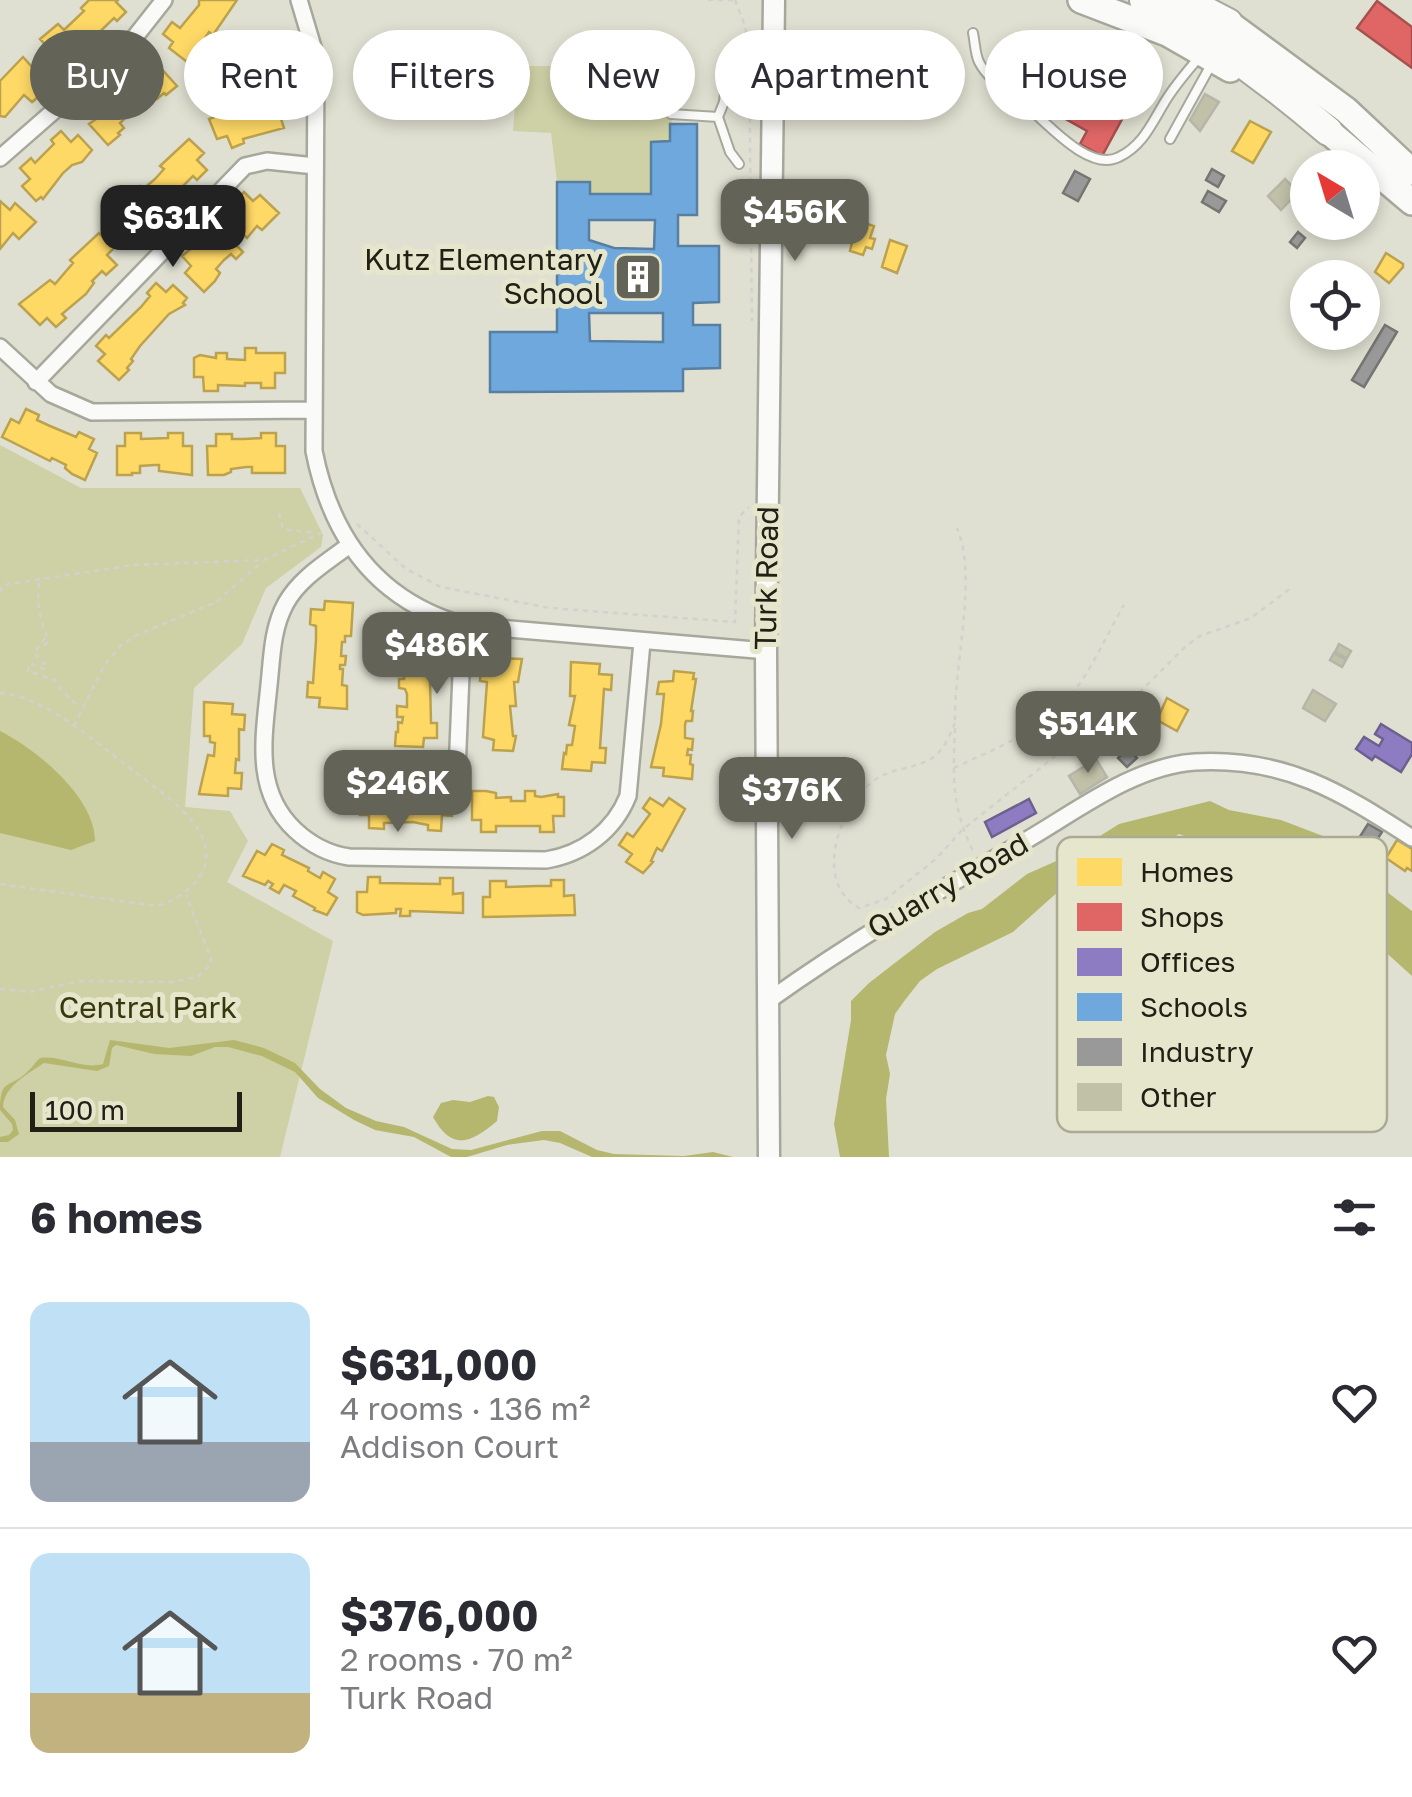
<!DOCTYPE html>
<meta charset="utf-8">
<style>
:root{--surface:#fff;--page:#f7f7f7;--text:#2b2b33;--muted:#7c7c81;--line:#e1e1e2;--accent:#636357}
body{margin:0;font-family:"Golos Text",sans-serif;background:var(--page);color:var(--text);height:100vh;display:flex;flex-direction:column;font-size:38px;white-space:nowrap}
*{box-sizing:border-box;margin:0}
p{font-size:32px;color:var(--muted)}
.icon{flex:none;width:55px;height:55px;fill:none;stroke:currentColor;stroke-width:2;stroke-linecap:round;stroke-linejoin:round}
.map{position:relative;height:1157px;overflow:hidden}
.side{display:flex;flex-direction:column;background:var(--surface);flex:1}
.side>*{flex:none}
.guide{position:absolute;left:30px;top:30px;width:1352px;height:90px;display:flex;gap:20px}
.needle{width:65px;rotate:322deg}
.fabs{position:absolute;left:1290px;top:150px;display:grid;gap:20px}
.fabs a{display:grid;place-items:center;width:90px;height:90px;border-radius:50%;background:var(--surface);box-shadow:0 5px 15px #0003;font-size:50px}
.scale{position:absolute;left:30px;bottom:25px;width:212px;box-sizing:border-box;padding-left:10px;border:5px solid #202016;border-top:0;font-size:28px;line-height:35px;white-space:nowrap;color:#202016;-webkit-text-stroke:8px #e5e6cb;paint-order:stroke}
.price{position:absolute;translate:-50% -85px;padding:0 22px;border-radius:20px;background:var(--accent);color:#fff;font-size:32px;line-height:65px;filter:drop-shadow(0 2px 5px #0008)}
.price::after{content:'';position:absolute;left:50%;top:60px;width:30px;height:22px;margin-left:-15px;background:inherit;clip-path:polygon(0 0,100% 0,50% 100%)}
.price.current{background:#222;color:#fff}
ul{padding:0;list-style:none}
li{display:flex;align-items:center;gap:30px;height:250px;padding:0 30px}
li+li{border-top:2px solid var(--line)}
li span{display:grid;place-items:center;flex:none;width:280px;height:200px;border-radius:20px;color:#555}
li>.icon{margin-inline-start:auto}
span .icon{width:120px;height:120px;fill:#fffc;stroke-width:1}
li b{font-size:42px}
h2{display:flex;justify-content:space-between;align-items:center;height:120px;padding:0 30px;font-size:42px}
.pill{padding:0 35px;border-radius:45px;background:var(--surface);box-shadow:0 5px 15px #0003;font-size:35px;line-height:90px}
.pill.current{background:var(--accent);color:#fff}
.map>svg:first-child{display:block}
</style>
<div class="map">
<svg width="1412" height="1157" viewBox="0 0 1412 1157">
<rect width="100%" height="100%" fill="#dfe0d1"/>
<path fill="#ced0a6" d="M518,66H618L619,105L673,106L670,141L651,142V194H590L589,182H557L551,133L513,131Z
M0,445L81,488H300L323,535L321,547L266,588L242,644L194,688L185,807L230,811L248,841L227,882L333,941L280,1157H0Z"/>
<path fill="#b6b76e" d="M0,731C36,749 95,797 95,841L71,850L0,833Z
M1210,801L1229,810L1281,820L1336,841L1370,866L1387,892L1412,911V976L1371,939L1309,898L1293,870L1279,862L1245,848L1210,845L1179,834L1157,848L1130,854L1111,868L1087,873L1079,883L1060,890L1013,932L937,969L920,981L905,1000L895,1014L886,1055L890,1074L886,1099L889,1157H840L834,1124L851,1020V1001L869,983L935,932L968,913L982,909L1027,874L1070,855L1119,824Z
M110,1040L169,1048L234,1040L264,1048L295,1063L320,1089L346,1108L376,1121L404,1127L452,1149L471,1150L542,1131H560L597,1150L614,1154L684,1156L713,1152L733,1157H592L560,1143L544,1140L507,1145L467,1157H451L414,1137L375,1130L354,1120L318,1098L295,1072L262,1056L228,1047H215L191,1056L154,1054L116,1045L112,1048L109,1066L97,1071L44,1063C28,1074 4,1086 3,1107L15,1120L19,1134L8,1142H0V1137L9,1135L13,1130L12,1124L0,1110C0,1076 10,1090 28,1071C33,1067 35,1062 40,1058C62,1055 81,1070 103,1064Z
M488,1096L494,1097L499,1107L497,1121C470,1144 452,1151 433,1117L441,1103L453,1100L470,1102Z"/>
<path fill="#ffd966" stroke="#bca24e" stroke-width="2.5" d="M89,0H118L116,2L126,12L117,21L114,18L82,49L86,52L75,63L66,54L60,60L40,39L58,24L64,30L84,11L81,8Z
M199,0H237L213,35L209,32L201,44L203,45L191,65L169,48L173,42L163,34L172,22L180,28L199,5Z
M892,47L909,54L902,73L885,66Z
M23,57L41,77L34,83L43,93L32,102L24,95L5,117L0,116V81Z
M1135,58L1147,64L1131,94L1107,81L1112,71L1125,78Z
M143,61L151,70L158,65L177,86L166,95L164,93L157,99L151,92L120,123L124,128L118,133L120,135L108,145L89,124L96,119L87,109L114,92Z
M277,86L287,113L280,116L284,128L243,139L244,143L232,148L227,136L217,139L209,119L231,111L229,107L238,104L240,110L259,104L256,97Z
M1250,121L1271,132L1253,163L1232,151Z
M61,131L71,142L78,135L92,150L82,162L72,165L63,173L43,199L41,197L36,201L22,186L30,179L20,168L31,158L35,163L54,144L51,140Z
M189,139L204,153L197,160L207,170L197,180L193,176L183,186L185,189L153,219L156,222L146,232L136,223L130,230L120,223L108,212L127,194L130,197L140,186L143,189L155,179L164,169L160,166Z
M1317,159L1325,168H1308V179L1302,173Z
M244,192L253,201L260,195L279,213L262,230L257,226L247,238L244,235L235,244L243,252L236,259L231,254L224,260L216,269L220,273L215,281L204,292L185,273L191,266L182,256L217,228L215,226L237,206L233,203Z
M0,201L10,210L15,203L36,222L19,239L13,233L0,249Z
M844,211L861,216L857,230L861,222L874,226L870,238L875,239L872,249L866,247L863,255L850,251L853,238L837,234Z
M1320,222H1345L1337,231L1334,229L1331,232Z
M99,233L114,248L107,255L117,265L106,275L102,271L92,281L94,283L86,294L62,314L66,318L56,327L47,318L40,325L19,304L50,280L55,284L73,263L70,260Z
M890,240L907,246L897,273L882,267Z
M1386,253L1403,264V267L1389,283L1375,272Z
M156,283L166,292L173,285L187,298L183,303L185,305L169,314L140,346L131,359L133,361L127,368L129,370L119,380L98,361L105,354L96,346L106,335L109,338L141,307L150,296L147,293Z
M245,348H256V353H285V373H275V388H261V383H245V386L218,385V391H204L203,377H194V358L200,355L216,358V353H227V359L245,360Z
M26,409L39,415L37,420L50,426L76,437L79,432L94,439L89,449L97,453L85,480L72,474L65,468L66,465L52,458L50,461L2,437L11,419L19,423Z
M125,433H141V439L168,438V433H183V446H192V475L159,471V465H155L140,466V473H132V475H117V446H125Z
M261,433H276V446H285V473H252V467H246L231,469V472L224,475H208L207,446H216V434H232V439H245L261,438Z
M325,601L353,603L351,636H345V642H342L341,656H346L345,665H340V669H343L342,685L347,686V709L319,707L320,698L307,697L308,682L313,683L316,640V626L310,624L311,609L324,610Z
M405,640H424V651H439L438,665H432L430,681L431,723H437V738H424L423,747L395,746L396,732H398V722L402,723L403,717H397V706L407,707V694L405,689L399,688V679H404Z
M494,658L522,659L518,682H514L516,706H510L513,736H516L513,751L493,750L494,740L483,737L487,682L480,681L481,666L493,667Z
M571,662L600,664L599,674L612,675L611,690L604,689L602,719L600,748H606L605,763L592,762L591,771L562,769L564,753L566,754L567,745H572L575,726L569,725L575,696H570Z
M674,671L694,673L693,679H696L691,711H693L692,721H686L685,725V738L693,739L692,750L688,749L687,755H691L690,764L693,765L692,779L663,776L664,768L651,767L661,724L664,694H657L659,682L673,681Z
M1167,698L1188,710L1177,731L1157,720Z
M204,702L233,704L232,714L245,715L244,730L239,729V760L236,759L235,773H242L241,789L228,788V796L199,794L208,755L214,756L215,743L210,742V736H204Z
M361,787H376L385,790V794H400V790H409V796L447,793L446,796H453L452,816L442,815L441,831L428,830V825L413,822L384,823V829L369,828V815H360Z
M472,791H486L496,793V798L511,797V801H525V791H535V796L541,797L558,794V797H564V816H553L554,832H540V826H496V832H481V820H472Z
M650,798L663,806L669,798L685,809L662,851L657,848L651,861L653,862L643,873L626,862L632,854L619,845L627,833L633,837L650,814L643,808Z
M1397,840L1412,849V871L1407,868L1405,871L1386,858Z
M272,844L284,850L282,855L309,868L308,871L320,878L323,872L335,879L328,892L337,898L327,915L314,910L315,908L293,896L296,891L284,885L279,893L270,888L273,884L268,881L265,885L243,876L257,851L265,855Z
M368,877H380V883L440,884V878H453V894L463,893V913L410,911V916H400L401,909H396V913L363,915L357,912V892H367Z
M551,880H564V896L574,895L575,915L483,917V897H490V881H506V887L536,886H551Z"/>
<path fill="#e06666" stroke="#a6514e" stroke-width="2.5" d="M1377,1L1412,27V68L1357,28Z
M1007,45L1022,55L1026,51L1036,56L1035,61L1045,66L1039,80L1099,114L1104,104L1110,108L1113,103L1127,110L1102,156L1080,144L1087,131L1028,98L1033,89L995,72Z"/>
<path fill="#8e7cc3" stroke="#6d608f" stroke-width="2.5" d="M1381,724L1412,743V754L1401,772L1375,756L1372,760L1356,749L1364,737L1379,746L1383,739L1375,734Z
M1029,799L1036,813L992,837L985,822Z"/>
<path fill="#6fa8dc" stroke="#577fa1" stroke-width="2.5" fill-rule="evenodd" d="M670,124H697V215H678V246H719V302L693,303V325H720V368L683,369V391L490,392V332H557V182H590V194H651V142L670,141ZM589,220H655L654,249L614,248L589,240ZM589,313H663V342L590,341Z"/>
<path fill="#999" stroke="#757572" stroke-width="2.5" d="M928,39L942,44L936,59L922,53Z
M1212,169L1224,176L1218,187L1206,180Z
M1075,171L1090,179L1078,201L1063,193Z
M1208,191L1226,201L1219,212L1202,202Z
M1298,232L1305,238L1297,248L1290,242Z
M1385,325L1397,332L1364,387L1352,380Z
M1128,748L1137,758L1127,767L1118,758Z
M1368,824L1382,832L1373,846L1359,838Z"/>
<path fill="#c1c1a8" stroke="#b5b6a9" stroke-width="2.5" d="M1205,94L1219,102L1200,131L1190,120Z
M1285,179L1298,192L1281,210L1268,196Z
M1339,644L1351,651L1347,658L1335,652Z
M1334,653L1346,660L1342,667L1330,660Z
M1313,690L1336,704L1325,721L1303,708Z
M1096,759L1107,777L1080,794L1069,776Z"/>
<g fill="none" stroke-linecap="round" stroke-linejoin="round">
<g stroke="#a7a89c" stroke-width="12">
<path id="service" d="M973,33C975,42 975,54 979,62C990,83 1013,94 1030,109C1050,126 1090,172 1119,157C1142,146 1151,125 1163,105C1173,87 1187,72 1200,56
M671,114L718,117L730,152L739,164
M718,117L724,102L727,72
M1170,139L1212,63"/>
</g>
<g stroke="#a7a89c" stroke-width="20">
<path id="minor" d="M299,0L316,57L314,451C331,537 376,600 463,625L766,651
M0,158L127,47L164,0
M0,347L51,394L92,412L312,410
M36,382L245,166L267,161L315,166
M348,546C326,563 300,578 286,603C272,628 272,657 269,685C264,736 253,791 295,830C310,844 328,854 349,857L546,860C583,854 614,831 628,796L642,642
M457,772L463,625
M768,1001C852,941 936,892 1025,841C1077,811 1134,766 1195,762C1285,757 1341,792 1412,838"/>
</g>
<g stroke="#a7a89c" stroke-width="25">
<path id="tertiary" d="M769,1157L766,651L774,0"/>
</g>
<g stroke="#a7a89c" stroke-width="30">
<path id="primary" d="M1081,0L1167,33L1230,69"/>
</g>
<g stroke="#a7a89c" stroke-width="30">
<path id="trunk" d="M1228,23L1346,110L1412,172
M1328,131L1412,202"/>
</g>
<g stroke="#a7a89c" stroke-width="32">
<path id="motorway" d="M1144,0C1211,38 1270,81 1328,131
M1184,0L1228,23"/>
</g>
<path stroke="#d1d2ce" stroke-width="2.5" stroke-dasharray="5 5" stroke-linecap="butt" d="M708,0H735
M735,0L745,26L749,49L752,321
M279,513L283,529L315,533
M357,524L406,569L441,587L550,608L735,622L739,517L749,507
M39,583C36,609 41,618 48,640L45,646
M0,592L3,585L133,565L264,560L325,531
M45,638L34,653L47,666L43,669L30,663L28,671L55,680C62,692 71,699 80,708
M0,693C41,695 94,740 126,765C148,783 173,798 191,820C225,859 197,893 157,906L0,884
M955,720C954,664 978,577 957,528
M955,723C950,734 945,748 935,756C918,769 894,767 876,779C841,803 811,881 859,908L886,899L937,858L962,830L1058,754L1087,737L1120,712L1186,646L1200,636L1251,618L1291,588
M74,726L104,666L121,645L137,635L216,602L263,561
M955,728C953,776 951,806 973,851
M954,768C990,751 1034,734 1062,705C1089,678 1105,637 1124,605
M0,989L30,992L79,981L174,982L197,977L211,965V958L186,895"/>
<use href="#service" stroke="#fafaf8" stroke-width="8"/>
<use href="#minor" stroke="#fafaf8" stroke-width="15"/>
<use href="#tertiary" stroke="#fafaf8" stroke-width="20"/>
<use href="#primary" stroke="#fafaf8" stroke-width="25"/>
<use href="#trunk" stroke="#fafaf8" stroke-width="25"/>
<use href="#motorway" stroke="#fafaf8" stroke-width="28"/>
</g>
<defs>
<g id="building-square" transform="scale(2.5)"><rect x="-9" y="-9" width="18" height="18" rx="4" fill="#636357" stroke="#e5e6cb"/><path d="M-4-6H4V6H1V3H-1V6H-4ZM-2.5-4.3h1.7v1.8h-1.7ZM.8-4.3h1.7v1.8H.8ZM-2.5-1h1.7V.8h-1.7ZM.8-1h1.7V.8H.8Z" fill="#fff"/></g>
</defs>
<g fill-rule="evenodd">
<use href="#building-square" x="638" y="277"/>
</g>
<g text-anchor="middle" stroke-width="10" stroke-linejoin="round" paint-order="stroke">
<g font-size="30" fill="#202016" stroke="#e5e6cb" text-anchor="end">
<text x="603" y="270">Kutz Elementary<tspan x="603" dy="34">School</tspan></text>
</g>
<g font-size="30" fill="#202016" stroke="#e5e6cb">
<text transform="translate(767 578) rotate(-89)" y="10">Turk Road</text>
<text transform="translate(948 886) rotate(-30)" y="10">Quarry Road</text>
</g>
<g font-size="30" fill="#38380d" stroke="#e5e6cb">
<text x="148" y="1018">Central Park</text>
</g>
</g>
<rect x="1057" y="837" width="330" height="295" rx="15" fill="#e5e6cb" stroke="#aaab95" stroke-width="2.5"/>
<rect x="1077" y="858" width="45" height="28" fill="#ffd966"/>
<rect x="1077" y="903" width="45" height="28" fill="#e06666"/>
<rect x="1077" y="948" width="45" height="28" fill="#8e7cc3"/>
<rect x="1077" y="993" width="45" height="28" fill="#6fa8dc"/>
<rect x="1077" y="1038" width="45" height="28" fill="#999"/>
<rect x="1077" y="1083" width="45" height="28" fill="#c1c1a8"/>
<g font-size="28" fill="#202016">
<text x="1140" y="882">Homes</text>
<text x="1140" y="927">Shops</text>
<text x="1140" y="972">Offices</text>
<text x="1140" y="1017">Schools</text>
<text x="1140" y="1062">Industry</text>
<text x="1140" y="1107">Other</text>
</g>
</svg>
<div class="fabs">
<a><svg class="needle" viewBox="-14 -14 28 28"><path d="M0-13l5 13h-10z" fill="#e53935"/><path d="M0 13l5-13h-10z" fill="#7c7c81"/></svg></a>
<a><svg class="icon" aria-label="locate" viewBox="0 0 24 24"><circle cx="12" cy="12" r="6"/><path d="M12 2v4M12 18v4M2 12h4M18 12h4"/></svg></a>
</div>
<div class="scale">100 m</div>
<b class="price" style="left:795px;top:264px">$456K</b>
<b class="price current" style="left:173px;top:270px">$631K</b>
<b class="price" style="left:437px;top:697px">$486K</b>
<b class="price" style="left:1088px;top:776px">$514K</b>
<b class="price" style="left:398px;top:835px">$246K</b>
<b class="price" style="left:792px;top:842px">$376K</b>
<div class="guide">
<a class="pill current">Buy</a>
<a class="pill">Rent</a>
<a class="pill">Filters</a>
<a class="pill">New</a>
<a class="pill">Apartment</a>
<a class="pill">House</a>
</div>
</div>
<section class="side">
<h2>6 homes<svg class="icon" aria-label="filters" viewBox="0 0 24 24"><path d="M4 7h16M4 17h16"/><circle cx="9" cy="7" r="2"/><circle cx="15" cy="17" r="2"/></svg></h2>
<ul>
<li><span style="background:linear-gradient(#bfe0f5 70%,#9aa5b1 0)"><svg class="icon" aria-label="home" viewBox="0 0 24 24"><path d="M3 11l9-7 9 7M6 9v11h12V9"/></svg></span><div><b>$631,000</b><p>4 rooms · 136 m²</p><p>Addison Court</p></div><svg class="icon" aria-label="heart" viewBox="0 0 24 24"><path d="M12 20l-8-8c-3-5 5-10 8-4 3-6 11-1 8 4z"/></svg></li>
<li><span style="background:linear-gradient(#bfe0f5 70%,#c2b280 0)"><svg class="icon" aria-label="home" viewBox="0 0 24 24"><path d="M3 11l9-7 9 7M6 9v11h12V9"/></svg></span><div><b>$376,000</b><p>2 rooms · 70 m²</p><p>Turk Road</p></div><svg class="icon" aria-label="heart" viewBox="0 0 24 24"><path d="M12 20l-8-8c-3-5 5-10 8-4 3-6 11-1 8 4z"/></svg></li>
</ul>
</section>
